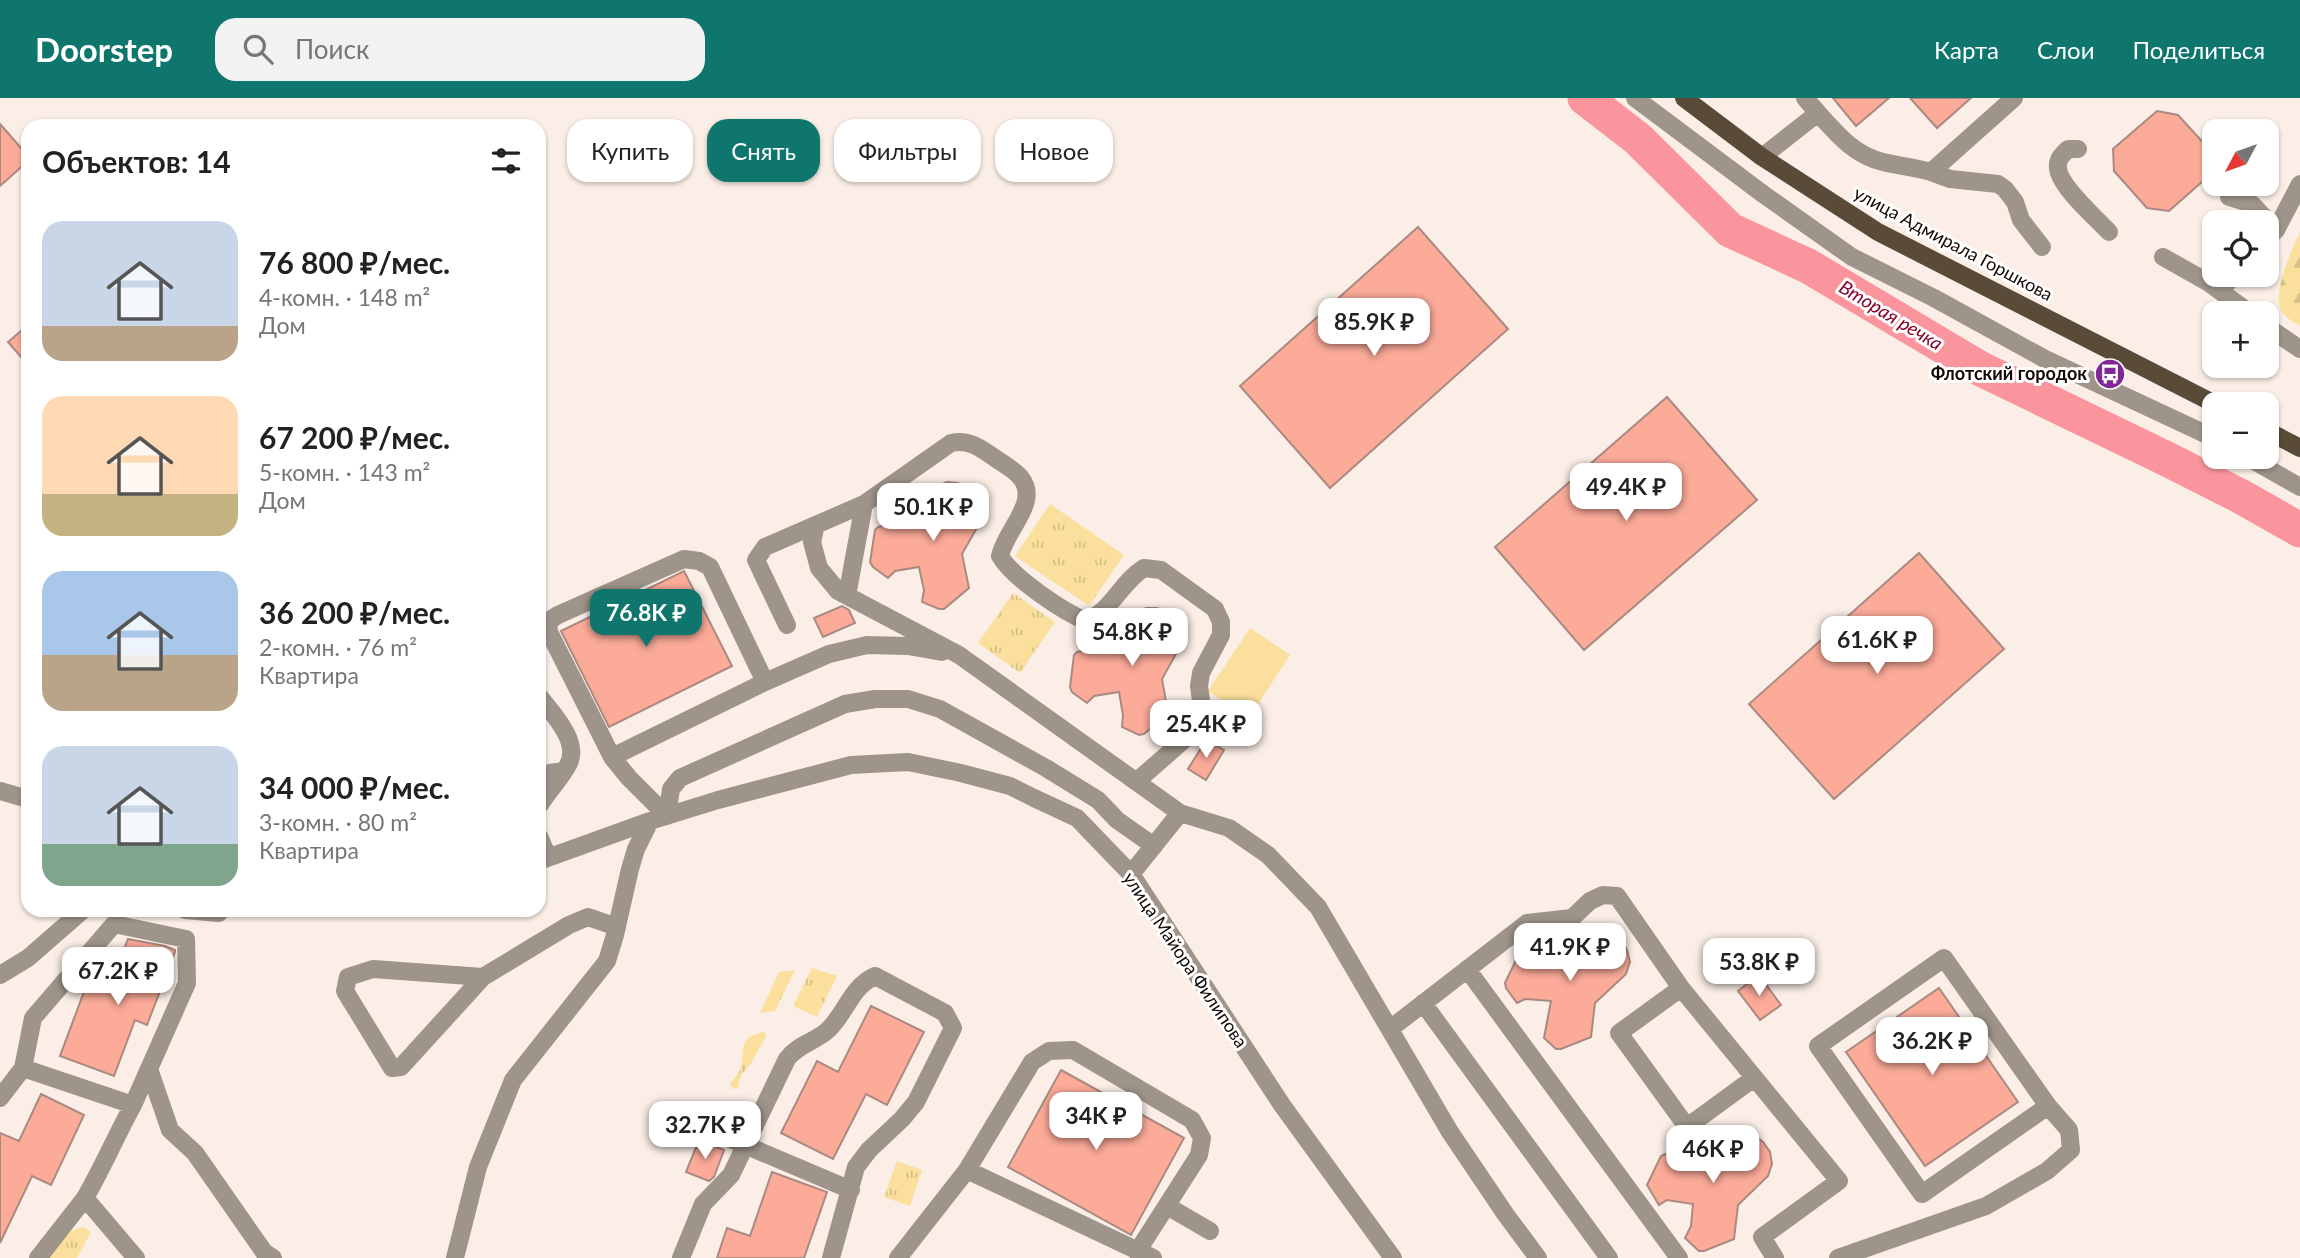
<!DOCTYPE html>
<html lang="ru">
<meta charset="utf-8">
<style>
:root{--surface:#fff;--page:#f2f2f2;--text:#222;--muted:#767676;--accent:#0f766e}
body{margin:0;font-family:Lato,sans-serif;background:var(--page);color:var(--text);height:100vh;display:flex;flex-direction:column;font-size:26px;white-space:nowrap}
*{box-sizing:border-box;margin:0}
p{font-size:23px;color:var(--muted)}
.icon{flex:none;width:38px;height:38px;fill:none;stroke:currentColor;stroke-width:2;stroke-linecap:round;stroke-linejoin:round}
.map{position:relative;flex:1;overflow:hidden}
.side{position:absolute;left:21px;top:21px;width:525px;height:798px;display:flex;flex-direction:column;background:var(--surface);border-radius:21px;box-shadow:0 2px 5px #0004}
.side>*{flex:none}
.top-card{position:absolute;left:567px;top:21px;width:665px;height:63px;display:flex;gap:14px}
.needle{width:46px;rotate:229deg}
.controls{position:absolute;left:2202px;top:21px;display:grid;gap:14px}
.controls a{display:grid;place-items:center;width:77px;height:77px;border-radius:14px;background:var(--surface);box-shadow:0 2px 5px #0004;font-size:35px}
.price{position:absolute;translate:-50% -60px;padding:0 16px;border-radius:14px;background:#fff;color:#222;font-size:23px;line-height:46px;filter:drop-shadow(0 2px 4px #0008)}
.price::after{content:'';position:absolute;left:50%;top:42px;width:21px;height:16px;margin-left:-10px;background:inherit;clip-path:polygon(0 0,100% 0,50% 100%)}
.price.on{background:var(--accent);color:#fff}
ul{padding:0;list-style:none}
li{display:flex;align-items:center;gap:21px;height:175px;padding:0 21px}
li span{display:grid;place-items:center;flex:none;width:196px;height:140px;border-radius:21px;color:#555}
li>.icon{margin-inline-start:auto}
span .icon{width:84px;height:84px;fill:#fffc;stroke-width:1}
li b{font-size:30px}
h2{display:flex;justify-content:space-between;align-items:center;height:84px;padding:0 21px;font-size:30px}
.tag{padding:0 24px;border-radius:21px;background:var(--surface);box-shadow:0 2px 5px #0004;font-size:24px;line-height:63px}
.tag.on{background:var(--accent);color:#fff}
header{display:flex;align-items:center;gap:42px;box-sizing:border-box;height:98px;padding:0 35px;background:var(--accent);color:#fff}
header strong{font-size:33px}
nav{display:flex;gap:38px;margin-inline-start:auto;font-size:24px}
.search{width:490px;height:63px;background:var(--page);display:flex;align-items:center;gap:18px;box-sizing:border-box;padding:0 24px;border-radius:21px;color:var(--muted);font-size:26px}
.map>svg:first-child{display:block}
</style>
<header>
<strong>Doorstep</strong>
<div class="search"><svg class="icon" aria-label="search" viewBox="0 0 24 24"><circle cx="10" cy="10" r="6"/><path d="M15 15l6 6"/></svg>Поиск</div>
<nav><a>Карта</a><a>Слои</a><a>Поделиться</a></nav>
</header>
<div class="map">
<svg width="2300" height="1160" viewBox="0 0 2300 1160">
<defs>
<pattern id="grass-tufts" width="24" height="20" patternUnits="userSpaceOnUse" patternTransform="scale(1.75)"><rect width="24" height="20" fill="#fae09c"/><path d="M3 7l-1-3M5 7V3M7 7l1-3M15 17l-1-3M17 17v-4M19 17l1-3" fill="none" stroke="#d5bf85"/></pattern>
<pattern id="forest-firs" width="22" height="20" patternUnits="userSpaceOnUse" patternTransform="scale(1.75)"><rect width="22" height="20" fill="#fae09c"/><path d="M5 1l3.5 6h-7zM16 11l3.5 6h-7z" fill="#d5bf85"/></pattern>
</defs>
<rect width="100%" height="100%" fill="#faeee6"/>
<path fill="url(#grass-tufts)" d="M1050,406L1124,457L1091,505L1088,507L1015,458Z
M1013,495L1055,524L1020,575L978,545Z
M812,870L837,878L817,919L793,908Z
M795,872L775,913L760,915L779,874Z
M764,934L766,938L752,964L741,977L738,990L732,991L730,986C733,981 738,977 740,972C747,952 735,940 764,934Z
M897,1063L922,1072L910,1108L884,1099Z
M83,1129L91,1134L77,1160H40L57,1137Z"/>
<path fill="url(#forest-firs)" d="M2300,134V228C2293,224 2282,218 2280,209C2274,191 2292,151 2300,134Z"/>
<path fill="#fae09c" d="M1250,530L1290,557L1249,620L1208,593Z"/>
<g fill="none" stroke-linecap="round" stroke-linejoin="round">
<path stroke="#fb959d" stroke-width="35" d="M1585,0L1638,41L1730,132L1808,168L1981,271L2169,362L2240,398L2300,432"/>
</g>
<path fill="#fcab99" stroke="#aa8981" stroke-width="2" d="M1833,0H1889L1856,28Z
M1910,0H1971L1937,30Z
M2157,13L2178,17L2209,51L2212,75L2169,113L2147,110L2114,73L2113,51Z
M0,26L28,58V63L0,88Z
M1418,129L1508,231L1330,390L1240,288Z
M28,227V267L8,244Z
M1667,299L1757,402L1584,552L1495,449Z
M947,384L958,385L977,396L983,407V419L962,456L969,490L944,511H939L922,504L924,492L919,469L895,473L888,480L873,469L870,464L875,432L878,429L908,422L918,415L936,389Z
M1919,455L2004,551L1834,701L1749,606Z
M684,473L732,568L609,629L561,533Z
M842,508L849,512L855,525L823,539L814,520Z
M1146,510H1157L1167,514L1176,521L1182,532V545L1162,581L1168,615L1144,636L1139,637L1122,629L1123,617L1119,594L1094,598L1087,605L1072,594L1070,589L1074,557L1077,554L1108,547L1117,540L1136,514Z
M1206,642L1224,652L1206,682L1188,671Z
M1602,832L1612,836L1621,842L1627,852L1630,864L1626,876L1595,905L1591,939L1561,951H1556L1544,940L1551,903L1525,901L1517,905L1506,890L1505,885L1519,856L1523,854L1554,856L1565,852L1591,833Z
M128,841L165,848L175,852V854L147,927L135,922L114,978L60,958L88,883L109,891Z
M1759,877L1781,907L1760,922L1738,893Z
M1939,890L2018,1004L1925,1068L1846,954Z
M871,908L924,934L887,1007L866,996L833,1061L781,1035L817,963L838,974Z
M1061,972L1184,1040L1131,1137L1008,1069Z
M41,996L84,1017L51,1087L32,1078L0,1145V1035L19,1043Z
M1744,1034L1755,1038L1763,1044L1770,1054L1772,1066L1768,1078L1738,1107L1734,1141L1704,1153H1699L1685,1140L1691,1128L1693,1106L1667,1102L1659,1107L1647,1087L1661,1058L1665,1056L1697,1058L1707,1054L1733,1035Z
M699,1042L724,1052L714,1079L709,1083L686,1074Z
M772,1074L827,1094L804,1160H717L727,1130L750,1138Z"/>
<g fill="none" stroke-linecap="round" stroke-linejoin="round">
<path stroke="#9e948a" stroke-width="18" d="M1635,0L1763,96L1852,159L1934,200L2045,261L2214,340
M1818,15C1837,36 1854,57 1883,64C1899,68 1915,69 1931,74L2014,0
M2078,51H2068C2062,57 2057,61 2058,70C2059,88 2096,120 2109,134
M1762,59L1818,15L1805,0
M1931,74L1950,81L1998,86L2005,91L2015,104L2021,122L2042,149
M2229,99L2252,106L2276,132
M2266,142L2276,132L2300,86
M2163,159L2209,185L2250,215
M2220,193L2234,177
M2266,228L2300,251
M2247,359L2300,389
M816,427L812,444L819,470L838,493L959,557L1180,715L1131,776
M847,498L864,406L951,345C970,341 980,350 995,360C1003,366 1015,372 1021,380C1040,404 1006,431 1000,458C1013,480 1062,513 1086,523C1112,513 1121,484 1144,470L1161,472L1215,511L1221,524V537L1201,575L1199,588L1202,610L1200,623L1194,633L1137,683
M787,527L756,462L765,449L864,406
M539,598C552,615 581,644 568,667C560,681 548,694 539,708
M612,659L548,532L550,522L558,517L684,461L699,463L710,469L765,584
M539,682L550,675L564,673
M0,693L28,701
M1180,715L1229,730L1268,757L1318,809L1450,1034L1506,1117L1538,1160
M667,718L671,691L680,680L845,606L875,601H908L940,611L1046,670L1098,702L1117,722L1154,748
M667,718L629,680L612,659L765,584L829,556L867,547L908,548L942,554
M539,738L548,759
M539,763L650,723L718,702L851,667L908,664L961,675L1010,688L1034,700L1077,720L1131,776L1282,1007L1393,1160
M185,812L219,815L220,812
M1467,871L1679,1160
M0,877L28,860L83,812
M483,879L373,871L348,879L345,893L392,970L401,969L483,879L569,827L588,819L617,829
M1681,890L1619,935L1687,1029L1754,980
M1423,905L1609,1160
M1390,931L1527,825L1572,820L1590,803L1603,797L1617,798L1681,890L1839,1083L1762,1139L1775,1160
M149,971L170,1032L195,1055L264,1154L273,1160
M0,1000L23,970
M133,1007L187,885L186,841L114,826L33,920L23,970L133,1007C116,1038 103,1069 85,1100L136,1160
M707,1031L851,1092
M967,1072L1032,964L1049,953L1073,952L1192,1022L1202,1040L1199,1057L1137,1154
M1167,1108L1210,1133
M38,1160L85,1100
M455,1160L478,1069L513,982L607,863L615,837L630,771L636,751L650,723
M681,1160L703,1106L731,1077L787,961C798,946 815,944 828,932C846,915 851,889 875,878L945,915L953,930L916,1004L902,1021L869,1052L856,1069L831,1160
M898,1160L967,1072L1153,1160
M1838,1160L1986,1108L2047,1073L2071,1052L2069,1032L2048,1008L1944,860L1818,948L1922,1096L2048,1008"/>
<path stroke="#5a4a38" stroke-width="18" d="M1684,0L1762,59L1878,134L2215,306
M2266,332L2300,350"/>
</g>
<defs>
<g id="bus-disc" transform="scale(1.575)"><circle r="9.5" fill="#812896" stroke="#fff"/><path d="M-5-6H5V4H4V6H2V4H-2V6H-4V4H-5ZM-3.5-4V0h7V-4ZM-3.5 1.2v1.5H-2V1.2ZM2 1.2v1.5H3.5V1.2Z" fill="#fff"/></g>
</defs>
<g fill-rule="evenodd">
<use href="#bus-disc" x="2110" y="276"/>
</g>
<g text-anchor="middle" stroke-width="6" stroke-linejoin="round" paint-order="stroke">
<g font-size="18" fill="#130904" stroke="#fff">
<text transform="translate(1953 146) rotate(28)" y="6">улица Адмирала Горшкова</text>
<text transform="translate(1185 862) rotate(56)" y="6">улица Майора Филипова</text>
</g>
<g font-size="18" font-weight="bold" fill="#130904" stroke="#fff" text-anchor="end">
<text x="2087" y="282">Флотский городок</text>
</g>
<g font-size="19" font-style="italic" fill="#830329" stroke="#fff">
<text transform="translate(1891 217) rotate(31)" y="7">Вторая речка</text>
</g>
</g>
</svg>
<div class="controls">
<a><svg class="needle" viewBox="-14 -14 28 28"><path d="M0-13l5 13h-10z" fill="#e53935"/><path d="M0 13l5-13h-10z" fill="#767676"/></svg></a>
<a><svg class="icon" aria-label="locate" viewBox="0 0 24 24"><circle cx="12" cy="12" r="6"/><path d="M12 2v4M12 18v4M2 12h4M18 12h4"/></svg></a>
<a>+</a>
<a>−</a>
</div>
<b class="price" style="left:1374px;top:260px">85.9K ₽</b>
<b class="price" style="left:1626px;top:425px">49.4K ₽</b>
<b class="price" style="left:933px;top:445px">50.1K ₽</b>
<b class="price on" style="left:646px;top:551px">76.8K ₽</b>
<b class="price" style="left:1132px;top:570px">54.8K ₽</b>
<b class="price" style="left:1877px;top:578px">61.6K ₽</b>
<b class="price" style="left:1206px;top:662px">25.4K ₽</b>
<b class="price" style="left:1570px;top:885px">41.9K ₽</b>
<b class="price" style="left:1759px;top:900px">53.8K ₽</b>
<b class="price" style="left:118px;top:909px">67.2K ₽</b>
<b class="price" style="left:1932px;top:979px">36.2K ₽</b>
<b class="price" style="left:1096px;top:1054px">34K ₽</b>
<b class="price" style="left:705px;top:1063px">32.7K ₽</b>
<b class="price" style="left:1713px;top:1087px">46K ₽</b>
<div class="top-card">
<a class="tag">Купить</a>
<a class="tag on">Снять</a>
<a class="tag">Фильтры</a>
<a class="tag">Новое</a>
</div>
<section class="side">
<h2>Объектов: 14<svg class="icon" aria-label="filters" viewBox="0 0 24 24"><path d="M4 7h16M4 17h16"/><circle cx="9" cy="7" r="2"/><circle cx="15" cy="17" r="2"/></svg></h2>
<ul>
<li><span style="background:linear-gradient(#c9d6e8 75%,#b9a48a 0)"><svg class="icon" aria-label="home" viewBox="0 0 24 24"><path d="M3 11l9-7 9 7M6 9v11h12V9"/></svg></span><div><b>76 800 ₽/мес.</b><p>4-комн. · 148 m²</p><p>Дом</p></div></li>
<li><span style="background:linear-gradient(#ffd9b3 70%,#c2b280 0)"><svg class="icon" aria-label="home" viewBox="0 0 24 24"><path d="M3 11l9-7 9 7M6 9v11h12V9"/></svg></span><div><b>67 200 ₽/мес.</b><p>5-комн. · 143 m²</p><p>Дом</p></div></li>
<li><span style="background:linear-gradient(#a9c7e8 60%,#b9a48a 0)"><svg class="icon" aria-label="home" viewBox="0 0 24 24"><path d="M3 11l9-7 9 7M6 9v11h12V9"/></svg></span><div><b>36 200 ₽/мес.</b><p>2-комн. · 76 m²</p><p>Квартира</p></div></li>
<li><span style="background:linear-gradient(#c9d6e8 70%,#7fa58c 0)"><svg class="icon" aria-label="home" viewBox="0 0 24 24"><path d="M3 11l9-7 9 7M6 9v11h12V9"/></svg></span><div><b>34 000 ₽/мес.</b><p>3-комн. · 80 m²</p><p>Квартира</p></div></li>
</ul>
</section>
</div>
